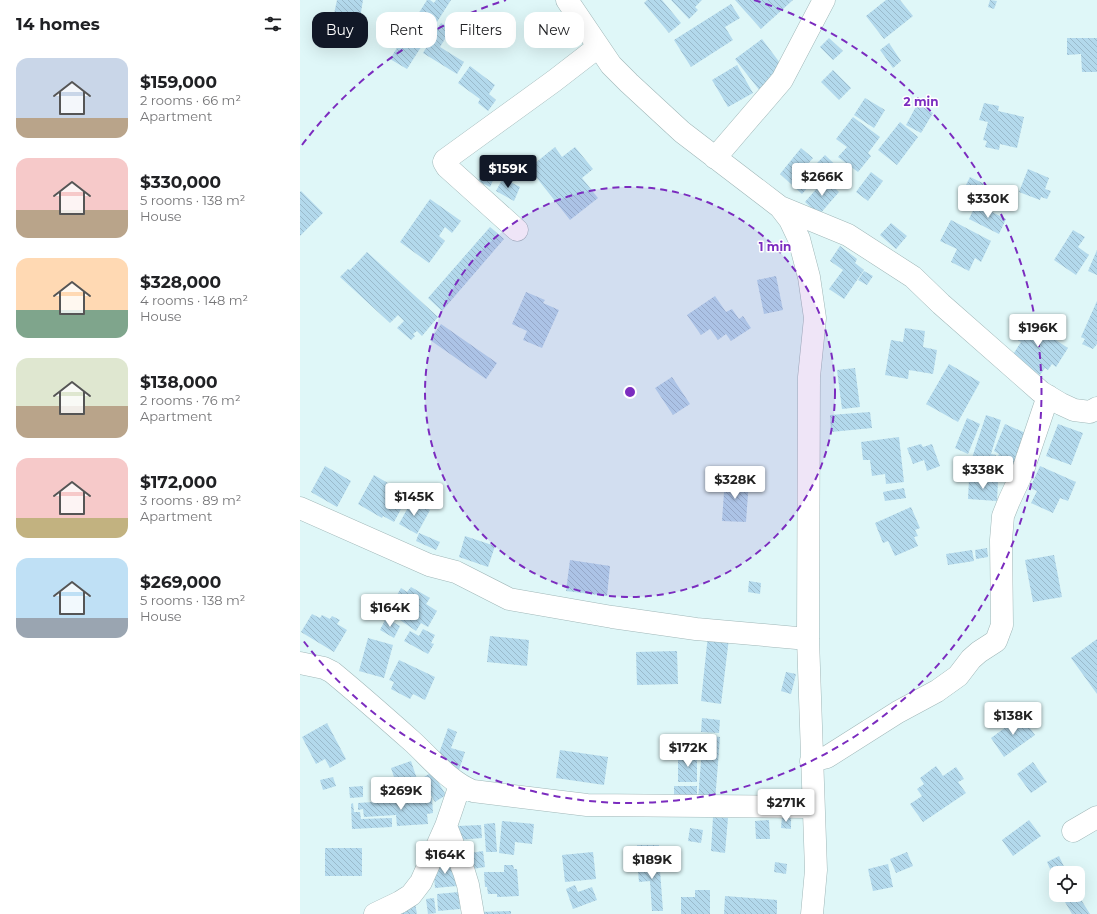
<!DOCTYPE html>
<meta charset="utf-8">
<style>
:root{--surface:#fff;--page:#f2f2f2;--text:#202124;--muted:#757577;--accent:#111827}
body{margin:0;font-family:Montserrat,sans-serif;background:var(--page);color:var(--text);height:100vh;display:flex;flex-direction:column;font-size:15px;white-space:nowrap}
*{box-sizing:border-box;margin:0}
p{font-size:13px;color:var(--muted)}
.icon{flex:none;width:22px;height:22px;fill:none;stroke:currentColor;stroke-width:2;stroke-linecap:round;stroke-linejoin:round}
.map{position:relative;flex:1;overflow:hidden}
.sheet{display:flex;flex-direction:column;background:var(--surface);width:300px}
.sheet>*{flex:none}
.guide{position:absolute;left:12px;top:12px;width:380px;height:36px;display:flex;gap:8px}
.controls{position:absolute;left:749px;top:866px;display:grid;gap:8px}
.controls a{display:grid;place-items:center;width:36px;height:36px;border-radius:8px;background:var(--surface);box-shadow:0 4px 16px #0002;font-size:20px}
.price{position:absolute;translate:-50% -34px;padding:0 9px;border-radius:4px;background:#fff;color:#222;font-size:13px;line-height:26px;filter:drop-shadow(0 1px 2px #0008)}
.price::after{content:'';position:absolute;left:50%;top:24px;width:12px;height:9px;margin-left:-6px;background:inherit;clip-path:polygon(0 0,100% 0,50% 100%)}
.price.current{background:var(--accent);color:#fff}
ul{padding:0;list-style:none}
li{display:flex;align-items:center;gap:12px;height:100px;padding:0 16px}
li span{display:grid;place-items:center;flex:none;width:112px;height:80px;border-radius:12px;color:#555}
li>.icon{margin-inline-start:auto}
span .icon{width:48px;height:48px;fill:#fffc;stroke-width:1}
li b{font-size:17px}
h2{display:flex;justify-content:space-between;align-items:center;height:48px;padding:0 16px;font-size:17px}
.chip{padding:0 14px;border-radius:12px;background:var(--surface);box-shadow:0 4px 16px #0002;font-size:14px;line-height:36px}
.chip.current{background:var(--accent);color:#fff}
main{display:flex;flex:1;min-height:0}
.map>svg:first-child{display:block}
</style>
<main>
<section class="sheet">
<h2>14 homes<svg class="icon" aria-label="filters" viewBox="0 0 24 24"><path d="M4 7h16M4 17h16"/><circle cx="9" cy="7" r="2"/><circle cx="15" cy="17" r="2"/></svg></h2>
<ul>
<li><span style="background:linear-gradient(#c9d6e8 75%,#b9a48a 0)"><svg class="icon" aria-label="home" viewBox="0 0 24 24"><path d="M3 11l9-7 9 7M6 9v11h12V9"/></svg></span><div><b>$159,000</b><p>2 rooms · 66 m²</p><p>Apartment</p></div></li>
<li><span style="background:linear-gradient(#f6c9c9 65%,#b9a48a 0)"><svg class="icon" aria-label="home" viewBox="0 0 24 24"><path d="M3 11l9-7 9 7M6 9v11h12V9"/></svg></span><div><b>$330,000</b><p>5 rooms · 138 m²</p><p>House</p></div></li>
<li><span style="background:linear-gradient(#ffd9b3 65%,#7fa58c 0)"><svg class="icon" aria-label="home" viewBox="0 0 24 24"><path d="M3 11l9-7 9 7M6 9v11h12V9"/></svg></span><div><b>$328,000</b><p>4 rooms · 148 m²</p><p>House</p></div></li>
<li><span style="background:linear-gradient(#dfe7d0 60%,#b9a48a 0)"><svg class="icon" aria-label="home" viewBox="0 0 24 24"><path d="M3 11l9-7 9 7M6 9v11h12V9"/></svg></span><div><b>$138,000</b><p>2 rooms · 76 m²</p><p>Apartment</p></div></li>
<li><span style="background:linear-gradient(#f6c9c9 75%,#c2b280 0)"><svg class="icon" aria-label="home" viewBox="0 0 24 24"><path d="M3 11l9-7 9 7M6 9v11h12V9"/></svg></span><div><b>$172,000</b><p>3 rooms · 89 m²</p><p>Apartment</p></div></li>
<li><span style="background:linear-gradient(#bfe0f5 75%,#9aa5b1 0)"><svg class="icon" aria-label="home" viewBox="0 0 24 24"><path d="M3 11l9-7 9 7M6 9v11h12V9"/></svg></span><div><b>$269,000</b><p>5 rooms · 138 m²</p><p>House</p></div></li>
</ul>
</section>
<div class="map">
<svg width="797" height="914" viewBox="0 0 797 914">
<defs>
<pattern id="building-back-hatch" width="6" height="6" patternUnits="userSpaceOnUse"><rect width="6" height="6" fill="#b3d9ec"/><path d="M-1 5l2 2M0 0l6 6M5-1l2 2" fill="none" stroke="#9abacb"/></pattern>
</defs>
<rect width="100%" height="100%" fill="#dff7f8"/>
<path fill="url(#building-back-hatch)" d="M37,0H63L60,18L34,14Z
M127,0H130L134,3L136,0H151L107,69L90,59Z
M347,0H362L381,23L369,33L344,3Z
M371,0H402L395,7L398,10L389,19Z
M435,0H493L461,29Z
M586,0H600L613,16L584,39L566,16Z
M690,0L697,1L694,9L688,7Z
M431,4L440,18L425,27L433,40L391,67L374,40Z
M163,12L181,20L183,14L198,20L189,41L180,38L177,46L171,43L169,47L148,38L157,17L161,18Z
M141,23L151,29L140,47L164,62L157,74L123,53Z
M529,38L543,51L533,60L520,47Z
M767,38H797V72H782L781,54L767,55Z
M462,39L486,71L460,91L435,59Z
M589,43L601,61L593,68L580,50Z
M437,65L453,93L428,107L412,80Z
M170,66L195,85L189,94L196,100L188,111L178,103L180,99L158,83Z
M533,70L551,88L539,100L521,82Z
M565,98L585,110L574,128L554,115Z
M620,99L626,102L623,107L633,113L621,133L606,125Z
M684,103L699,106L698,111L724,117L717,148L700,144L699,150L685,147L687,141L683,140L688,122L679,120Z
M553,117L580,137L568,153L571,156L558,172L538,157L547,147L536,139Z
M600,122L618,137L597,165L578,150Z
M255,147L262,157L275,147L293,169L282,178L298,198L270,220L229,168Z
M501,148L513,158L497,176L509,186L502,194L480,174Z
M525,155L545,174L536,184L515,165Z
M185,166L197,172L190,187L178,181Z
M728,169L749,178L745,189L751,191L747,199L741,197L740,200L719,192Z
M571,172L583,181L568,201L556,192Z
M670,177L689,186L681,202L662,193Z
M203,178L220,187L214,201L196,191Z
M525,179L539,192L519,215L505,202Z
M1,191L23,213L0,236V192Z
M130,199L161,221L152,233L145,227L139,236L145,241L129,263L100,242Z
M676,204L706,219L699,234L669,219Z
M651,220L691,241L681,262L675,258L669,271L651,262L657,249L640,241Z
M591,223L607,236L596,249L580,235Z
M190,227L204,239L142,311L128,298Z
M773,230L785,237L778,247L789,255L776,275L754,260Z
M540,246L557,259L555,263L564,270L544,299L529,289L543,270L530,261Z
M797,250V275L788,271Z
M67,252L138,317L122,336L117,331L113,334L115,336L111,340L97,328L104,321L98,315L90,323L40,277L48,269L50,270Z
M564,271L573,276L567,285L558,280Z
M476,276L483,310L464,314L457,280Z
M226,292L245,300L243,303L259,310L242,348L223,340L227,331L212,324Z
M415,296L426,312L432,309L439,319L443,316L451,328L431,341L426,334L418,340L410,329L401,335L387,315Z
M797,301V344L793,349L782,344L785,339L781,337Z
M728,320L735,325L738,320L749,327L745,333L768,348L756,367L752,364L748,370L745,368L740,375L712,356L721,342L716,339Z
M141,324L197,363L186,379L130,340Z
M605,328L625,331L623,347L637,350L633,374L609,370L608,379L585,375L591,340L603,342Z
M649,364L680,382L658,422L626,404Z
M555,368L560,407L542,409L537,370Z
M372,377L390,404L373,415L355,388Z
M570,412L572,428L531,432L530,415Z
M686,415L701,420L691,454L696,455L692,464L672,458Z
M667,418L680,424L668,454L655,448Z
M705,424L730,435L716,467L706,463L705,465L696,461L699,454L694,451Z
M758,424L783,433L771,465L746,456Z
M599,437L604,482L586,484L585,474L572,476L570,460H563L561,442Z
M621,444L623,447L632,444L640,466L627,471L624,460L613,464L607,448Z
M25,466L51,481L37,507L11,492Z
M740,466L776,482L768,501L760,498L753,513L731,503L737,491L730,488Z
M74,475L100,490L98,493L107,498L94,522L83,516L82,518L58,504Z
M425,478L449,480L446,522L422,521Z
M669,479L698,481L697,501L668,499Z
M604,488L606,498L585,501L583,492Z
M112,500L130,510L117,534L99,524Z
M611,507L620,528L615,530L618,536L614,537L618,546L595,556L588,541L583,543L575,523Z
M119,533L140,542L136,550L116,541Z
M165,536L195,546L188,567L159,557Z
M687,548L688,557L676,559L675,550Z
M672,550L674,561L648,565L646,554Z
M754,555L762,597L733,602L725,560Z
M270,560L310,566L307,596L266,591Z
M449,581L461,583L460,594L448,592Z
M111,587L130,598L126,604L137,611L128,627L121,623L116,631L100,620L105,612L92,604L101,588L107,592Z
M12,614L20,618L22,615L30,619L32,616L40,620L37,624L47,630L34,652L1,632Z
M86,618L100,626L94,638L80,630Z
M123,629L135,635L131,643L134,644L128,654L104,641L110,631L119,636Z
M408,635L429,638L421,704L401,701Z
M190,636L229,640L227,666L187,662Z
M68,638L93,645L84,678L59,671Z
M797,639V694L771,658Z
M377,651L378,684L337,685L336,652Z
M99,660L135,677L125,700L113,694L110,699L91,689L94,682L89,680Z
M486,672L496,674L491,694L481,691Z
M721,716L735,735L704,757L691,738Z
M402,718L420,720L419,733L401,732Z
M27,723L46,759L30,768L25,759L16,764L2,737Z
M148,728L157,732L151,748L165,752L159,770L136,762Z
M403,735L420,737L415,802L398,800Z
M260,750L308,757L304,785L256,778Z
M378,755H397V782H378Z
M111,761L117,779L97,786L91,768Z
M733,762L747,782L731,793L717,774Z
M636,766L643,776L656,767L664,779L658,782L666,793L623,822L610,804L622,796L617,789L624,784L620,778Z
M132,772L146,795L135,802L121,779Z
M33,777L36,786L23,790L20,780Z
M63,786V797L50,798L49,787Z
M374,786H397V800H374Z
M132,798L133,813L127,814L128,824L97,826L96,815L64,817L63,809L58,810V803Z
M53,803L54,812H60L61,819L92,818V827L52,829L51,804Z
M413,817L428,818L425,853L411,851Z
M482,817H491V829L481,828Z
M469,820L470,839H456L455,821Z
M729,820L741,836L713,856L702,840Z
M202,821L234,824L232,844L215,842L214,855L199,853Z
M195,823L197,852H186L184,824Z
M181,825L182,838L158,840V826Z
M390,828L403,830L401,843L388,841Z
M337,845H359V855H337Z
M25,848H62V876H25Z
M183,851L185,867L173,869L171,853Z
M293,852L296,879L265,882L262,855Z
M607,852L613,866L596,873L590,859Z
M759,856L767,873H756V882L747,862Z
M359,857L363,911H352L350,881L339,882L337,859Z
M155,862L157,886L135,888L133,864Z
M475,862L487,864L486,874L474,872Z
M588,864L593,887L573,891L568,869Z
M204,865H213L214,869H217L219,896L197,897V894H188L187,887H185L184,872H204Z
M275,885L278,892L292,887L297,900L273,909L266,889Z
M395,890H410V914H381V897H395Z
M159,892L160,909L138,911L137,894Z
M776,895H778L790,914H772L765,902Z
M425,896L477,900V914H424Z
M134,898L136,913L128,914L126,899Z
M115,903L117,914H98Z
M211,911V914H180V912Z"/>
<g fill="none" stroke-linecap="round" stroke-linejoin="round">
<g stroke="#a0b7b8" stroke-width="23">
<path id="minor" d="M267,0L311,65L329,83L382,132L480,207L490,220L499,239L509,277L515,318L509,377L508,639L516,870L512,914
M415,158L482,80L524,0
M480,207L548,235L613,277L641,304L741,392L761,404L774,410L790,412L797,408
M217,230L147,167L144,162L145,160L254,81L298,47
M0,508L129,565L156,572L209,599L312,617L396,629L508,639
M0,663L24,668L32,672C60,695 87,719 114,743C131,759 151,783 173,791L287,805L513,807
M511,761L527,757L598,712L637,691L658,676L671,659L679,652L696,641L702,625L701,540L703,516L709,501L722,473L748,396
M146,826L164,872L168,885L173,914
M773,831L797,817
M75,914L100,902L111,895L121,882L146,826L160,785"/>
</g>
<use href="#minor" stroke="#fff" stroke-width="22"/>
</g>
<circle cx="330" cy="392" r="205" fill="#7b2cbf" fill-opacity=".12"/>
<g fill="none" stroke="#7b2cbf" stroke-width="2" stroke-dasharray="7 5">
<circle cx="330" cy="392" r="205"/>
<path d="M2 145A411 411 0 0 1 206 0M454 0A411 411 0 1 1 2 639"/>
</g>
<circle cx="330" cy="392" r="6" fill="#7b2cbf" stroke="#fff" stroke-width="2"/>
<g font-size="12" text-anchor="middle" font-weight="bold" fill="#7b2cbf" stroke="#fff" stroke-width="3" stroke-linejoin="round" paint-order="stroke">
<text x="621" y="106">2 min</text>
<text x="475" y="251">1 min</text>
</g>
</svg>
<div class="controls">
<a><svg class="icon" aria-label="locate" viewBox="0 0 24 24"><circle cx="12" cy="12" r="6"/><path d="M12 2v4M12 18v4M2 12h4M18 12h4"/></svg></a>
</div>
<b class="price current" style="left:208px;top:189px">$159K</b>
<b class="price" style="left:522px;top:197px">$266K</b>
<b class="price" style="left:688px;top:219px">$330K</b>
<b class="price" style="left:738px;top:348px">$196K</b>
<b class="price" style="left:683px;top:490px">$338K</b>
<b class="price" style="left:435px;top:500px">$328K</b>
<b class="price" style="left:114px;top:517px">$145K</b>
<b class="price" style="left:90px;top:628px">$164K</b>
<b class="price" style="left:713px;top:736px">$138K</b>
<b class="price" style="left:388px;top:768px">$172K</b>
<b class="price" style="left:101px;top:811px">$269K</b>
<b class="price" style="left:486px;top:823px">$271K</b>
<b class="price" style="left:145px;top:875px">$164K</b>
<b class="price" style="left:352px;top:880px">$189K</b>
<div class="guide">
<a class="chip current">Buy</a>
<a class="chip">Rent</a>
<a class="chip">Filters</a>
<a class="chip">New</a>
</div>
</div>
</main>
